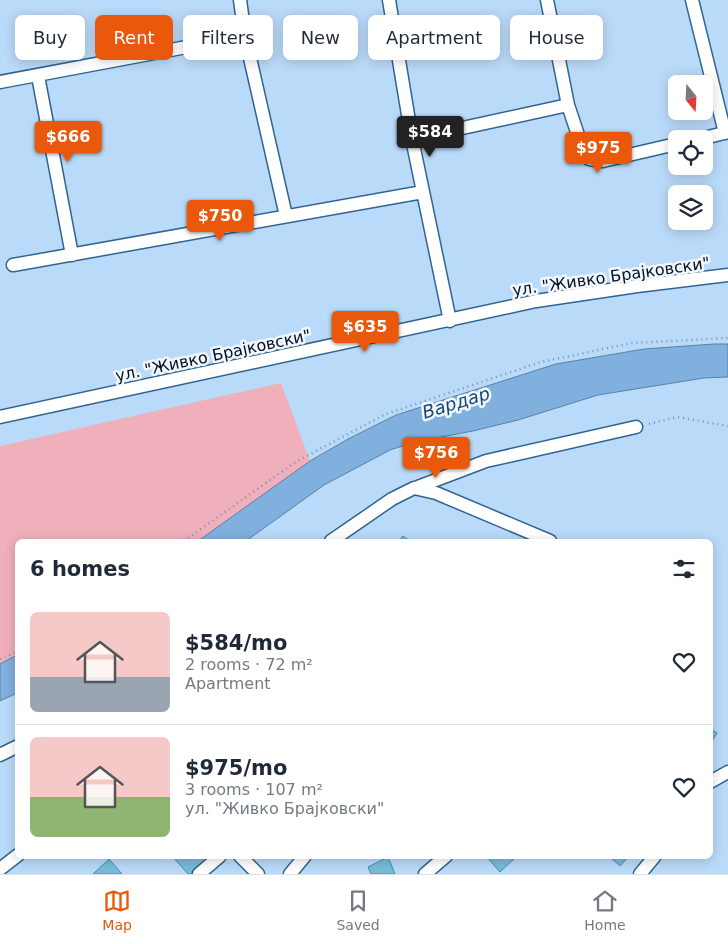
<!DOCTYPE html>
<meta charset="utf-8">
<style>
:root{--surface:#fff;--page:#f2f2f3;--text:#1f2937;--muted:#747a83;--line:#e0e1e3;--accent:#ea580c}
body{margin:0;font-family:"DejaVu Sans",sans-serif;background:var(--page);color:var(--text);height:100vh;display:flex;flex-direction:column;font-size:19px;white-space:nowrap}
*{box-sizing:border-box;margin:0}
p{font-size:16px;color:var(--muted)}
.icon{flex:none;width:28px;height:28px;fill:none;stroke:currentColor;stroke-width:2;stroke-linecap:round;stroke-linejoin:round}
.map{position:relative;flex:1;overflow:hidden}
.sheet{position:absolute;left:15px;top:539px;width:698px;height:320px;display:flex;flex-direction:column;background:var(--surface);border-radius:8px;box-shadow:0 2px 12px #0003}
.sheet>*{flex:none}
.hud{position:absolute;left:15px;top:15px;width:699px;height:45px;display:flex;gap:10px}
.needle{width:32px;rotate:162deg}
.tools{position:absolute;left:668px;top:75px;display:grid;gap:10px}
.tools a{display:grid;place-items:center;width:45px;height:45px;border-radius:8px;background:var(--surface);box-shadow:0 2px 12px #0003;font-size:25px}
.price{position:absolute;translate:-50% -42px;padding:0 11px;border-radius:5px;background:var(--accent);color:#fff;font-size:16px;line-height:32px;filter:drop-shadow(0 1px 2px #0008)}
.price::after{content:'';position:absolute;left:50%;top:30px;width:15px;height:11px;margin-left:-8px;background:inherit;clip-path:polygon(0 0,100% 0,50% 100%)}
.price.on{background:#222;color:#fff}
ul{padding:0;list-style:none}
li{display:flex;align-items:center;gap:15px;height:125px;padding:0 15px}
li+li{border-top:1px solid var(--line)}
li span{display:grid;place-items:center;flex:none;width:140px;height:100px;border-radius:8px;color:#555}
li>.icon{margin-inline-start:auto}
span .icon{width:60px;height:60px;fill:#fffc;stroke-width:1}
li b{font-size:21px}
h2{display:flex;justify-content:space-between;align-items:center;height:60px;padding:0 15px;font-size:21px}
.tag{padding:0 18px;border-radius:8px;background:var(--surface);box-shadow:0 2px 12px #0003;font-size:18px;line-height:45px}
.tag.on{background:var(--accent);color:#fff}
.menu{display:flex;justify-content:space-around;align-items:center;height:70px;border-top:1px solid var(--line);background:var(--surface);font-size:14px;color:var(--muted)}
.menu a{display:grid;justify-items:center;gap:2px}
.menu .on{color:var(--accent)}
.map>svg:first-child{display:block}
</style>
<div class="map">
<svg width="728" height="874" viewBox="0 0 728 874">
<rect width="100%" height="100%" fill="#badaf9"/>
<path fill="#efb0bb" d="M281,383L310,461L198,541H18L17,655L0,664V446Z"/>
<path fill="#80b0de" stroke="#5a80a6" d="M714,344H728V377L704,378L598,395L518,420L473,431L415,442L390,450L324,485L246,541H198L310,461L348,439L396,415L556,364L644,349Z
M17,655V693L0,701V664Z"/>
<path fill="#75bcda" stroke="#3d8eae" d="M403,536L410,541H399Z
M710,729L717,733L710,744Z
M207,856L209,858L191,874H188L173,857Z
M486,856H517L500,872Z
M609,856H629L620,866Z
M388,857L395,874H371L368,867Z
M109,859L122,874H93Z"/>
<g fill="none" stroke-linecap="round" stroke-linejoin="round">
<g stroke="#306491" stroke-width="15">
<path id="street" d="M240,0L245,36L286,216
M389,0L412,139L450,321
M547,0L568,105L583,150L589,159L603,161L676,144
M692,0L725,133
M38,76L72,255
M0,82L245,36
M412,139L568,105
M700,139L728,132
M13,265L423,192
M0,417L536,301L637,286L728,275
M415,488L486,461L636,427
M331,541L392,499L414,488L436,493L550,541
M0,755L18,746
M710,782L728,772
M240,856L258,874
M0,869L18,855
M199,874L220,856
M290,874L305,856
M425,874L446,856
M640,874L655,856"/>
</g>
<path stroke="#7892ad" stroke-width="2.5" stroke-dasharray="1 4" stroke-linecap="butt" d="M649,424L677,417L728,426
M184,541L297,461L386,414L541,362L632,343L728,338
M0,659L18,651"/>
<use href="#street" stroke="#fff" stroke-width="12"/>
</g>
<g text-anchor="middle" stroke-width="5" stroke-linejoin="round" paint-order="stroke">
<g font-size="16" fill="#001123" stroke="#f2f7fd">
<text transform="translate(611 276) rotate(-8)" y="6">ул. "Живко Брајковски"</text>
<text transform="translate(213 355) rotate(-12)" y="6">ул. "Живко Брајковски"</text>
</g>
<g font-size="18" font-style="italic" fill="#134873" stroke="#f2f7fd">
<text transform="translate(456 403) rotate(-17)" y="6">Вардар</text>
</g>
</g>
</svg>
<div class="tools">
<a><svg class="needle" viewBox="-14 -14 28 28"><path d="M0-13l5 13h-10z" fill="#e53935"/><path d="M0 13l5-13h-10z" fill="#747a83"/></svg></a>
<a><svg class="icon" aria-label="locate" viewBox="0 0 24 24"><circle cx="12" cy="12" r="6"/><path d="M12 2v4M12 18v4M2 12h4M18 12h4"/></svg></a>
<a><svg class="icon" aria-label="layers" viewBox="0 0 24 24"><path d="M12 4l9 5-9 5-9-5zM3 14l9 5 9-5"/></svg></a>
</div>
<b class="price on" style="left:430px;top:158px">$584</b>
<b class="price" style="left:68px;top:163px">$666</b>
<b class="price" style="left:598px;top:174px">$975</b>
<b class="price" style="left:220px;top:242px">$750</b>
<b class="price" style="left:365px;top:353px">$635</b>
<b class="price" style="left:436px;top:479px">$756</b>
<div class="hud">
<a class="tag">Buy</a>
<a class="tag on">Rent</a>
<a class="tag">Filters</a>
<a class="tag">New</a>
<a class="tag">Apartment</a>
<a class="tag">House</a>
</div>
<section class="sheet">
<h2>6 homes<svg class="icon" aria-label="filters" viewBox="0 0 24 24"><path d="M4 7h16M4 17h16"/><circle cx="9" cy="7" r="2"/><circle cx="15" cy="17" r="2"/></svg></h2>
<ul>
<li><span style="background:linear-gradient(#f6c9c9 65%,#9aa5b1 0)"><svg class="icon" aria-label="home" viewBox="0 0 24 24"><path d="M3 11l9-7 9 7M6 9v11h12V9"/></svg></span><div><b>$584/mo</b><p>2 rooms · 72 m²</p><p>Apartment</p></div><svg class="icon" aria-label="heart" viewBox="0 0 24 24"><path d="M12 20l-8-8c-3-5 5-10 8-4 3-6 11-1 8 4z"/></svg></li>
<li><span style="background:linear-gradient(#f6c9c9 60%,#8fb573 0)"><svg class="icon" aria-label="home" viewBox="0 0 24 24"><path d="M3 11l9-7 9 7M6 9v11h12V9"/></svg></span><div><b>$975/mo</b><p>3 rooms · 107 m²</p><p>ул. &quot;Живко Брајковски&quot;</p></div><svg class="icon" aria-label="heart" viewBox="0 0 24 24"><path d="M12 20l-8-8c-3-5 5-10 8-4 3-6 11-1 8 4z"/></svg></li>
</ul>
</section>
</div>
<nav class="menu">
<a class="on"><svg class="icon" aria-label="map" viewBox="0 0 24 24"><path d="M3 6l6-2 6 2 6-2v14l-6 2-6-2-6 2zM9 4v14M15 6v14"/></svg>Map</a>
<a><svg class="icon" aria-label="saved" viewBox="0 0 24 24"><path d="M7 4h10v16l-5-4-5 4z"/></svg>Saved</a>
<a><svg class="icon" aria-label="home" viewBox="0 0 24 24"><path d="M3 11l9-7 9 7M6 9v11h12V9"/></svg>Home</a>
</nav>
